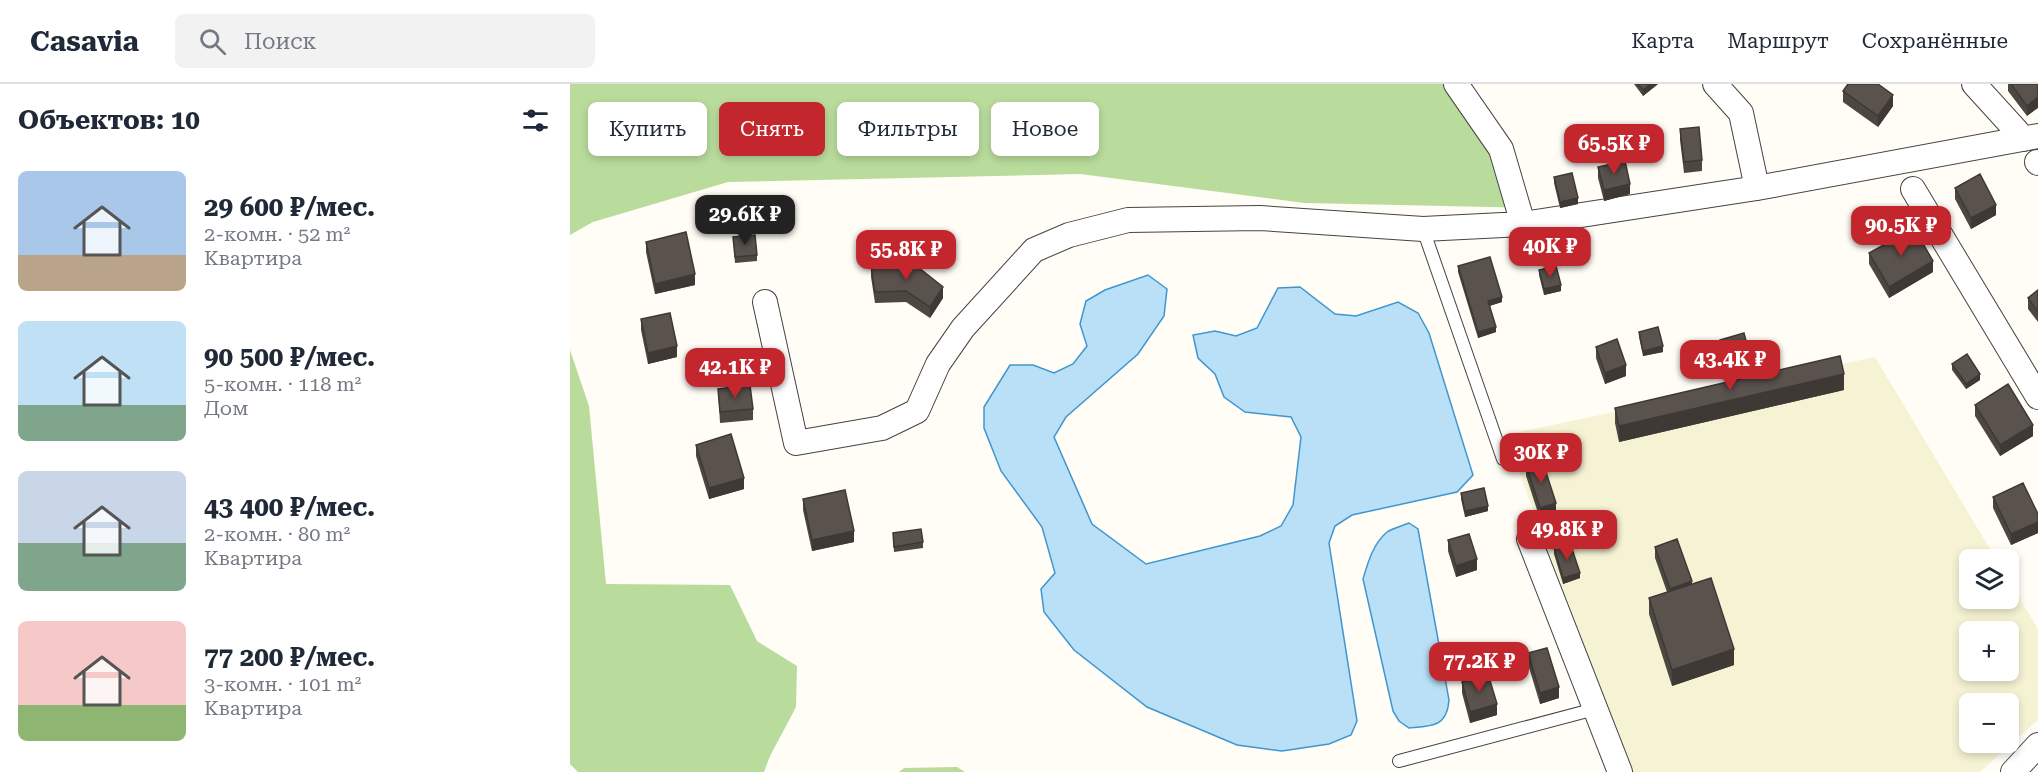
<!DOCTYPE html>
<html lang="ru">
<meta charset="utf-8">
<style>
:root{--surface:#fff;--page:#f2f2f3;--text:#1f2937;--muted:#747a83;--line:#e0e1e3;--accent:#c4262e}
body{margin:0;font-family:"Roboto Serif",serif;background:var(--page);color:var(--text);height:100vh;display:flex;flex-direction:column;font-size:22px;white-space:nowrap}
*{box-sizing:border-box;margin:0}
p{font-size:20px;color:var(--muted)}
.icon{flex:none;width:33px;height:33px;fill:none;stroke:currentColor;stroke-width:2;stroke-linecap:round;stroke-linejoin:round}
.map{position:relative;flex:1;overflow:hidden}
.panel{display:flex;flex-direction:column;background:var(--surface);width:570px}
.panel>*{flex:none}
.top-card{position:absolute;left:18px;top:18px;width:570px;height:54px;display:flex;gap:12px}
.fabs{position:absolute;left:1389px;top:465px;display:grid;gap:12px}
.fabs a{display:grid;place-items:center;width:60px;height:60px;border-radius:9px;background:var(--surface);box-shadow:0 3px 9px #0003;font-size:30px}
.price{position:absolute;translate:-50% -51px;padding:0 14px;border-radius:12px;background:var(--accent);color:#fff;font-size:20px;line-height:39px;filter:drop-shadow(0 2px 3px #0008)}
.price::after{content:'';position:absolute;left:50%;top:36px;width:18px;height:14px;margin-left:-9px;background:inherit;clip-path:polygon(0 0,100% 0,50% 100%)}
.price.selected{background:#222;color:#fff}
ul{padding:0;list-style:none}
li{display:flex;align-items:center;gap:18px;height:150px;padding:0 18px}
li span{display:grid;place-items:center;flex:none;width:168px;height:120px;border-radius:9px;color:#555}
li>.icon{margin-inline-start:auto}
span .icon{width:72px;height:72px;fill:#fffc;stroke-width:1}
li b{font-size:26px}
h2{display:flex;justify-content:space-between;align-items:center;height:72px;padding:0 18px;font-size:26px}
.chip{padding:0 21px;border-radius:9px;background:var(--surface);box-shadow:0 3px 9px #0003;font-size:21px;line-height:54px}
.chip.selected{background:var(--accent);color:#fff}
header{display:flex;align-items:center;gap:36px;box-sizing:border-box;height:84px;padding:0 30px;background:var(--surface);border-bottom:2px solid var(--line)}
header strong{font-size:28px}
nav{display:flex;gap:33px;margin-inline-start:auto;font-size:21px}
.search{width:420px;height:54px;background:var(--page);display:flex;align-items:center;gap:15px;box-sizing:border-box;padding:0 21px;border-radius:9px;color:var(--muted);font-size:22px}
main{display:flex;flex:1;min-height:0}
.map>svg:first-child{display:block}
</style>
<header>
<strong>Casavia</strong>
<div class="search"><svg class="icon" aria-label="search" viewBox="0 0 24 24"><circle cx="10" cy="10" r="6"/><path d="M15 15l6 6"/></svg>Поиск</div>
<nav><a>Карта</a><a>Маршрут</a><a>Сохранённые</a></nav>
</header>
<main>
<section class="panel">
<h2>Объектов: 10<svg class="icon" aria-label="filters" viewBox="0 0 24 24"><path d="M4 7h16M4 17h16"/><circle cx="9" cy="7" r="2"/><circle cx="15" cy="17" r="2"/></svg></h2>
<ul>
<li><span style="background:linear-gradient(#a9c7e8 70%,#b9a48a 0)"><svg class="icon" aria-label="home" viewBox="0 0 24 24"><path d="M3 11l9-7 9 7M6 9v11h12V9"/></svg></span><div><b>29 600 ₽/мес.</b><p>2-комн. · 52 m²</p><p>Квартира</p></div></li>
<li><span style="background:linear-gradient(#bfe0f5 70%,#7fa58c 0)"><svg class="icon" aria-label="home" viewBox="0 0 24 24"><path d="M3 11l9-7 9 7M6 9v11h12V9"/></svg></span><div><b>90 500 ₽/мес.</b><p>5-комн. · 118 m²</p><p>Дом</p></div></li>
<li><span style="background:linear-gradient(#c9d6e8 60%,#7fa58c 0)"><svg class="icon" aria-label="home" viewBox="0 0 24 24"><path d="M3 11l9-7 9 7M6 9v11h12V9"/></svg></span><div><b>43 400 ₽/мес.</b><p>2-комн. · 80 m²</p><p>Квартира</p></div></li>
<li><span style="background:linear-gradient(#f6c9c9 70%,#8fb573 0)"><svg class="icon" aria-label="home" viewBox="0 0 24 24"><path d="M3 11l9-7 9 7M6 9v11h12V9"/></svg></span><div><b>77 200 ₽/мес.</b><p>3-комн. · 101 m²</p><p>Квартира</p></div></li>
</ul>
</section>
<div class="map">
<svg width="1468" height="688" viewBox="0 0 1468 688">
<rect width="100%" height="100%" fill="#fffdf5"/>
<path fill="#f6f3d4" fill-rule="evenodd" d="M1305,273L1426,475L1400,476V514H1438L1439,496L1468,545V636L1410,688H1062L935,351ZM1400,548H1438V586H1400ZM1400,620H1438V658H1400Z"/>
<path fill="#b9dc9c" d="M0,0H886L937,62L962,124L735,119L510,90L158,98L23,138L0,151Z
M0,266L19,322L36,500L160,501L187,557L227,582L226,623L200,672L194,688H8L0,680Z
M387,683L395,688H329L334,684Z"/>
<path fill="#b9e0f7" stroke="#3f96cf" stroke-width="1.5" d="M578,191L597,205L594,232L568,270L496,333L484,353L522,440L576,480L690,452L711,442L723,421L731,353L721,333L675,328L654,313L645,290L628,274L623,251L645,247L666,252L687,244L708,204L730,203L765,230L786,232L828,218L848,229L859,249L903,391L887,408L782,431L765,442L759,459L787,637L781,651L759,660L712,667L667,661L577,623L504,566L474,528L471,505L485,489L472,443L431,387L414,344V323L440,281H463L484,289L503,280L517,262L510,240L516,217L535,206Z
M839,439L848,445L879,616C877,643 862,642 839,644L829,637L823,627L793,495C798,478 803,460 817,448C823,444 832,442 839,439Z"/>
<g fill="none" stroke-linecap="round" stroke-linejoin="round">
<g stroke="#444" stroke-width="14">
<path id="lane" d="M853,145L933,375
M829,677L1025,625"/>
</g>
<g stroke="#444" stroke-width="26">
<path id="street" d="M886,0L931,65L953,140
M1145,0L1171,29L1187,104
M1404,0L1454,55
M1467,78L1468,79
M1343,105L1468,313
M195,218L226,359L312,344L347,327L368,280L393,244L464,166L499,151L558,136L690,134L853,145L953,140L1187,104L1468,52
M959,455L1050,688
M1443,688L1468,661"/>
</g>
<use href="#lane" stroke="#fff" stroke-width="12"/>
<use href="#street" stroke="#fff" stroke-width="24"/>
</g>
<path fill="#4d4742" d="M1064,0H1088L1073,12Z
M1438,0H1468L1457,32L1438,7Z
M1273,7L1323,22L1308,43L1273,18Z
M1110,45L1132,76V87L1114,89L1110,56Z
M1028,83L1060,110L1034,117L1028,94Z
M984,93L1008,120L990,124L984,99Z
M1385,104L1426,131L1401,145L1385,115Z
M163,153L187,171V177L165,179Z
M76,158L125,201L85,210L76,168Z
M1299,169L1363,188L1319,214L1299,180Z
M301,182L373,214L360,234L336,218L305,219L301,193Z
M888,182L932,218L920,222L926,248L908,254L888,188Z
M969,186L991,207L974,211L969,191Z
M1468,206V238L1458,225V214Z
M71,235L107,273L78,280L71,246Z
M1069,248L1093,268L1073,272L1069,253Z
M1150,256L1179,275L1155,281L1150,261Z
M1026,263L1056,292L1035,300L1026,274Z
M1382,280L1410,296L1396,305L1382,286Z
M148,305L183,325V336L150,339Z
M1274,306L1049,358L1045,339V324Z
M1405,321L1463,352L1430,372L1405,332Z
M126,361L174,405L139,415L126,372Z
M956,381L986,430L970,435L956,392Z
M891,409L918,427L895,433L891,415Z
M1423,413L1468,430V449L1441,461L1423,424Z
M233,415L284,458L242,467L233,426Z
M323,449L353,458V464L324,468Z
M878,456L907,486L886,493L878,467Z
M1085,463L1122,500L1164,581L1102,602L1079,530V514L1097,508L1085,474Z
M984,464L1010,494L993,500L984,470Z
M958,569L989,614L970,620L958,580Z
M892,598L927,631L900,639L892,609Z"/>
<path fill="#3f3936" d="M1081,0H1088L1073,12V6Z
M1323,11V22L1308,43V32Z
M1468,13V24L1457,32V22Z
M1060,100V110L1034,117V106Z
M1008,114V120L990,124V118Z
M1426,121V131L1401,145V134Z
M1363,177V188L1319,214V203Z
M125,190V201L85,210V200Z
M991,201V207L974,211V205Z
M373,203V214L360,234V223Z
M932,213V218L918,222V217Z
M926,243V248L908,254V248Z
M107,262V273L78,280V269Z
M1093,262V268L1073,272V267Z
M1179,269V275L1155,281V276Z
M1056,281V292L1035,300V289Z
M1274,290V306L1049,358V342Z
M1410,290V296L1396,305V300Z
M1463,341V352L1430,372V361Z
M174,394V405L139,415V404Z
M986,419V430L970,435V424Z
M918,422V427L895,433V427Z
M1468,438V449L1441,461V450Z
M284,447V458L242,467V456Z
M907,475V486L886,493V482Z
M1010,489V494L993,500V494Z
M1122,497V508L1100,516V505Z
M1164,565V581L1102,602V586Z
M989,603V614L970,620V609Z
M927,620V631L900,639V628Z"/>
<path fill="#5a524d" stroke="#3f3936" stroke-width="1.5" d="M1068,0H1081L1073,6Z
M1278,0H1308L1323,11L1308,32L1273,7Z
M1441,0H1468V13L1457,22Z
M1129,43L1132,76L1114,78L1110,45Z
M1055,77L1060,100L1034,106L1028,83Z
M1002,89L1008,114L990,118L984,93Z
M1410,90L1426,121L1401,134L1385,104Z
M1344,144L1363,177L1319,203L1299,169Z
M116,148L125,190L85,200L76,158Z
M185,151L187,171L165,173L163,153Z
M920,173L932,213L918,217L926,243L908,248L888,182Z
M339,176L373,203L360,223L336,207L305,208L301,182Z
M986,182L991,201L974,205L969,186Z
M1468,206V228L1458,214Z
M100,229L107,262L78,269L71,235Z
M1088,243L1093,262L1073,267L1069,248Z
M1174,249L1179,269L1155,276L1150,256Z
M1047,255L1056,281L1035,289L1026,263Z
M1397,270L1410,290L1396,300L1382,280Z
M1270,272L1274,290L1049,342L1045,324Z
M1438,300L1463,341L1430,361L1405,321Z
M180,301L183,325L150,328L148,305Z
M161,350L174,394L139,404L126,361Z
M972,376L986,419L970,424L956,381Z
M1453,399L1468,430V438L1441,450L1423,413Z
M914,404L918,422L895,427L891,409Z
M275,406L284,447L242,456L233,415Z
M351,445L353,458L324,463L323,449Z
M899,450L907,475L886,482L878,456Z
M1107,455L1122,497L1100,505L1085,463Z
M1000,459L1010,489L993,494L984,464Z
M1141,494L1164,565L1102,586L1079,514Z
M977,564L989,603L970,609L958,569Z
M918,590L927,620L900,628L892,598Z"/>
</svg>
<div class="fabs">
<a><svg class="icon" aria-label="layers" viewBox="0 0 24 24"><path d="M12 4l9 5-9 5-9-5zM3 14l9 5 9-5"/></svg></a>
<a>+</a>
<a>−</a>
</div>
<b class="price" style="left:1044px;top:91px">65.5K ₽</b>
<b class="price selected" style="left:175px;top:162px">29.6K ₽</b>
<b class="price" style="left:1331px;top:173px">90.5K ₽</b>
<b class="price" style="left:980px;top:194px">40K ₽</b>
<b class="price" style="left:336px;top:197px">55.8K ₽</b>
<b class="price" style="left:1160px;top:307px">43.4K ₽</b>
<b class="price" style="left:165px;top:315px">42.1K ₽</b>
<b class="price" style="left:971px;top:400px">30K ₽</b>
<b class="price" style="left:997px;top:477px">49.8K ₽</b>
<b class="price" style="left:909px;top:609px">77.2K ₽</b>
<div class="top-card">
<a class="chip">Купить</a>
<a class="chip selected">Снять</a>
<a class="chip">Фильтры</a>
<a class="chip">Новое</a>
</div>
</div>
</main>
